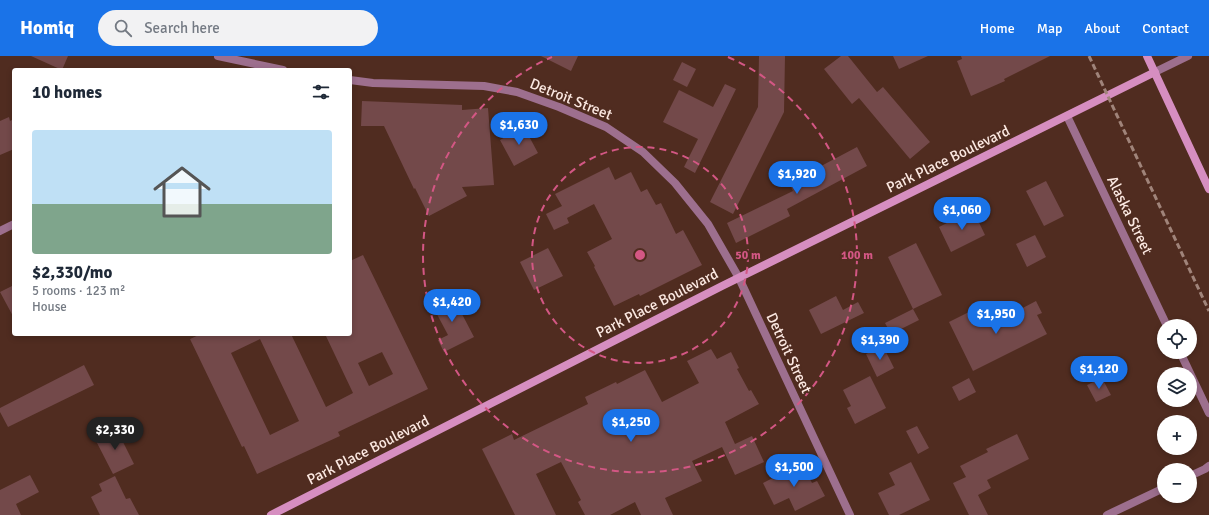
<!DOCTYPE html>
<meta charset="utf-8">
<style>
:root{--surface:#fff;--page:#f2f2f3;--text:#1f2937;--muted:#747a83;--accent:#1a73e8}
body{margin:0;font-family:Signika,sans-serif;background:var(--page);color:var(--text);height:100vh;display:flex;flex-direction:column;font-size:15px;white-space:nowrap}
*{box-sizing:border-box;margin:0}
p{font-size:13px;color:var(--muted)}
.icon{flex:none;width:22px;height:22px;fill:none;stroke:currentColor;stroke-width:2;stroke-linecap:round;stroke-linejoin:round}
.map{position:relative;flex:1;overflow:hidden}
.drawer{position:absolute;left:12px;top:12px;width:340px;height:268px;display:flex;flex-direction:column;background:var(--surface);border-radius:4px;box-shadow:0 2px 6px #0003}
.drawer>*{flex:none}
.fabs{position:absolute;left:1157px;top:263px;display:grid;gap:8px}
.fabs a{display:grid;place-items:center;width:40px;height:40px;border-radius:50%;background:var(--surface);box-shadow:0 2px 6px #0003;font-size:20px}
.price{position:absolute;translate:-50% -34px;padding:0 9px;border-radius:14px;background:var(--accent);color:#fff;font-size:13px;line-height:26px;filter:drop-shadow(0 1px 2px #0008)}
.price::after{content:'';position:absolute;left:50%;top:24px;width:12px;height:9px;margin-left:-6px;background:inherit;clip-path:polygon(0 0,100% 0,50% 100%)}
.price.on{background:#222;color:#fff}
ul{padding:0;list-style:none}
li{display:grid;align-content:center;gap:8px;height:212px;padding:0 20px}
li span{display:grid;place-items:center;height:124px;border-radius:4px;color:#555}
li>.icon{margin-inline-start:auto}
span .icon{width:72px;height:72px;fill:#fffc;stroke-width:1}
li b{font-size:17px}
h2{display:flex;justify-content:space-between;align-items:center;height:48px;padding:0 20px;font-size:17px}
header{display:flex;align-items:center;gap:24px;box-sizing:border-box;height:56px;padding:0 20px;background:var(--accent);color:#fff}
header strong{font-size:19px}
nav{display:flex;gap:22px;margin-inline-start:auto;font-size:14px}
.search{width:280px;height:36px;background:var(--page);display:flex;align-items:center;gap:10px;box-sizing:border-box;padding:0 14px;border-radius:22px;color:var(--muted);font-size:15px}
.map>svg:first-child{display:block}
</style>
<header>
<strong>Homiq</strong>
<div class="search"><svg class="icon" aria-label="search" viewBox="0 0 24 24"><circle cx="10" cy="10" r="6"/><path d="M15 15l6 6"/></svg>Search here</div>
<nav><a>Home</a><a>Map</a><a>About</a><a>Contact</a></nav>
</header>
<div class="map">
<svg width="1209" height="459" viewBox="0 0 1209 459">
<rect width="100%" height="100%" fill="#502c20"/>
<path fill="#73494a" fill-rule="evenodd" d="M31,0H68L62,14Z
M541,0H578L571,15Z
M759,0H785L784,56L733,158L710,146L758,51Z
M841,0H848L877,36L883,31L930,86L910,103L859,42L852,48L824,13Z
M893,0H928L899,13Z
M961,0H1050L1004,23L1005,25L971,40L957,5L962,3Z
M682,6L696,13L687,31L673,24Z
M725,28L736,33L695,117L684,111L698,83L663,66L679,34L713,51Z
M362,45L462,49V54L488,52L494,129L462,131L467,140L429,160L415,132L414,133L384,70H361Z
M9,61L10,65L14,63V93L0,99V65Z
M524,71L538,97L514,110L500,84Z
M857,91L867,110L787,153L790,160L736,187L727,167L793,135L789,127Z
M609,111L615,124L631,116L641,136L647,133L656,149L661,147L676,178L683,174L702,209L640,240L639,238L614,250L594,211L595,210L587,196L612,183L594,148L567,162L569,167L554,174L546,158L562,150L555,138Z
M1046,125L1064,160L1044,170L1026,135Z
M973,154L985,179L951,196L939,171Z
M1035,179L1046,201L1027,211L1016,188Z
M916,187L942,239L913,253L888,201Z
M548,192L563,220L534,234L520,206Z
M363,199L428,333L338,376L340,380L257,418L244,390L242,391L190,283L201,278H291L326,351L353,337L325,278H350V205ZM260,283L299,365L270,379L231,297ZM382,296L393,318L369,330L358,307Z
M14,229V262L0,236Z
M451,237L474,281L444,296L438,284L448,279L431,247Z
M836,240L843,254L858,246L864,257L821,278L809,254Z
M1036,245L1042,257L1037,259L1047,278L973,315L949,266L981,250L993,274L1020,261L1017,255Z
M913,253L919,264L891,278L885,267Z
M883,290L894,312L877,321L866,298Z
M711,293L717,303L731,296L739,312L737,313L749,335L751,334L759,348L725,366L735,388L752,380L764,406L735,419L722,391L692,405L702,425L665,442L673,459H641L635,446L610,459H585L578,446L581,444L561,406L536,418L556,459H515L482,393L512,378L514,384L588,348L585,341L616,326L617,328L645,314L662,346L699,327L687,305Z
M84,309L94,329L8,371L0,356V352Z
M870,320L886,352L855,368L847,352L851,350L843,334Z
M969,322L976,336L959,345L952,331Z
M1102,322L1111,339L1096,346L1087,329Z
M917,370L929,392L918,398L906,375Z
M116,372L134,408L113,418L95,383Z
M1017,378L1029,403L987,424L991,432L978,439L988,459H969L953,427L966,421L960,410L988,396L986,393Z
M911,406L930,444L899,459H889L878,437L895,429L889,417Z
M802,407L812,427L817,425L825,440L795,455L789,442L774,449L763,427Z
M30,419L39,436L16,448L21,459H0V434Z
M115,420L126,443L130,442L139,459H100L91,441L102,435L99,428Z"/>
<g fill="none" stroke-linecap="round" stroke-linejoin="round">
<path stroke="#9d6f8e" stroke-width="8" d="M218,0L283,14
M1155,16L1188,0
M350,24L373,27L484,30L517,36L559,51L606,71L643,96L675,127L708,168L739,222L850,459
M1067,60L1167,270
M0,175L14,168
M1180,296L1209,357
M1190,420L1205,413L1209,410
M1107,459L1164,432"/>
<path stroke="#d68ec0" stroke-width="8" d="M1147,0L1209,133
M271,459L722,230L1155,16"/>
<path stroke="#a0847a" stroke-width="3" stroke-dasharray="6 3" stroke-linecap="butt" d="M1089,0L1209,255"/>
</g>
<g fill="none" stroke="#d35784" stroke-width="2" stroke-dasharray="7 5">
<circle cx="640" cy="199" r="108"/>
<path d="M728 1A217 217 0 1 1 552 1"/>
</g>
<g text-anchor="middle" stroke-width="4" stroke-linejoin="round" paint-order="stroke">
<g font-size="15" fill="#fce9e2" stroke="#502c20">
<text transform="translate(571 43) rotate(22)" y="5">Detroit Street</text>
<text transform="translate(948 103) rotate(-26)" y="5">Park Place Boulevard</text>
<text transform="translate(1130 159) rotate(64)" y="5">Alaska Street</text>
<text transform="translate(657 247) rotate(-27)" y="5">Park Place Boulevard</text>
<text transform="translate(789 297) rotate(65)" y="5">Detroit Street</text>
<text transform="translate(368 394) rotate(-27)" y="5">Park Place Boulevard</text>
</g>
</g>
<circle cx="640" cy="199" r="6" fill="#d35784" stroke="#502c20" stroke-width="2"/>
<g font-size="12" text-anchor="middle" font-weight="bold" fill="#d35784" stroke="#502c20" stroke-width="4" stroke-linejoin="round" paint-order="stroke">
<text x="748" y="203">50 m</text>
<text x="857" y="203">100 m</text>
</g>
</svg>
<div class="fabs">
<a><svg class="icon" aria-label="locate" viewBox="0 0 24 24"><circle cx="12" cy="12" r="6"/><path d="M12 2v4M12 18v4M2 12h4M18 12h4"/></svg></a>
<a><svg class="icon" aria-label="layers" viewBox="0 0 24 24"><path d="M12 4l9 5-9 5-9-5zM3 14l9 5 9-5"/></svg></a>
<a>+</a>
<a>−</a>
</div>
<b class="price" style="left:519px;top:90px">$1,630</b>
<b class="price" style="left:797px;top:139px">$1,920</b>
<b class="price" style="left:962px;top:175px">$1,060</b>
<b class="price" style="left:452px;top:267px">$1,420</b>
<b class="price" style="left:996px;top:279px">$1,950</b>
<b class="price" style="left:880px;top:305px">$1,390</b>
<b class="price" style="left:1099px;top:334px">$1,120</b>
<b class="price" style="left:631px;top:387px">$1,250</b>
<b class="price on" style="left:115px;top:395px">$2,330</b>
<b class="price" style="left:794px;top:432px">$1,500</b>
<section class="drawer">
<h2>10 homes<svg class="icon" aria-label="filters" viewBox="0 0 24 24"><path d="M4 7h16M4 17h16"/><circle cx="9" cy="7" r="2"/><circle cx="15" cy="17" r="2"/></svg></h2>
<ul>
<li><span style="background:linear-gradient(#bfe0f5 60%,#7fa58c 0)"><svg class="icon" aria-label="home" viewBox="0 0 24 24"><path d="M3 11l9-7 9 7M6 9v11h12V9"/></svg></span><div><b>$2,330/mo</b><p>5 rooms · 123 m²</p><p>House</p></div></li>
</ul>
</section>
</div>
